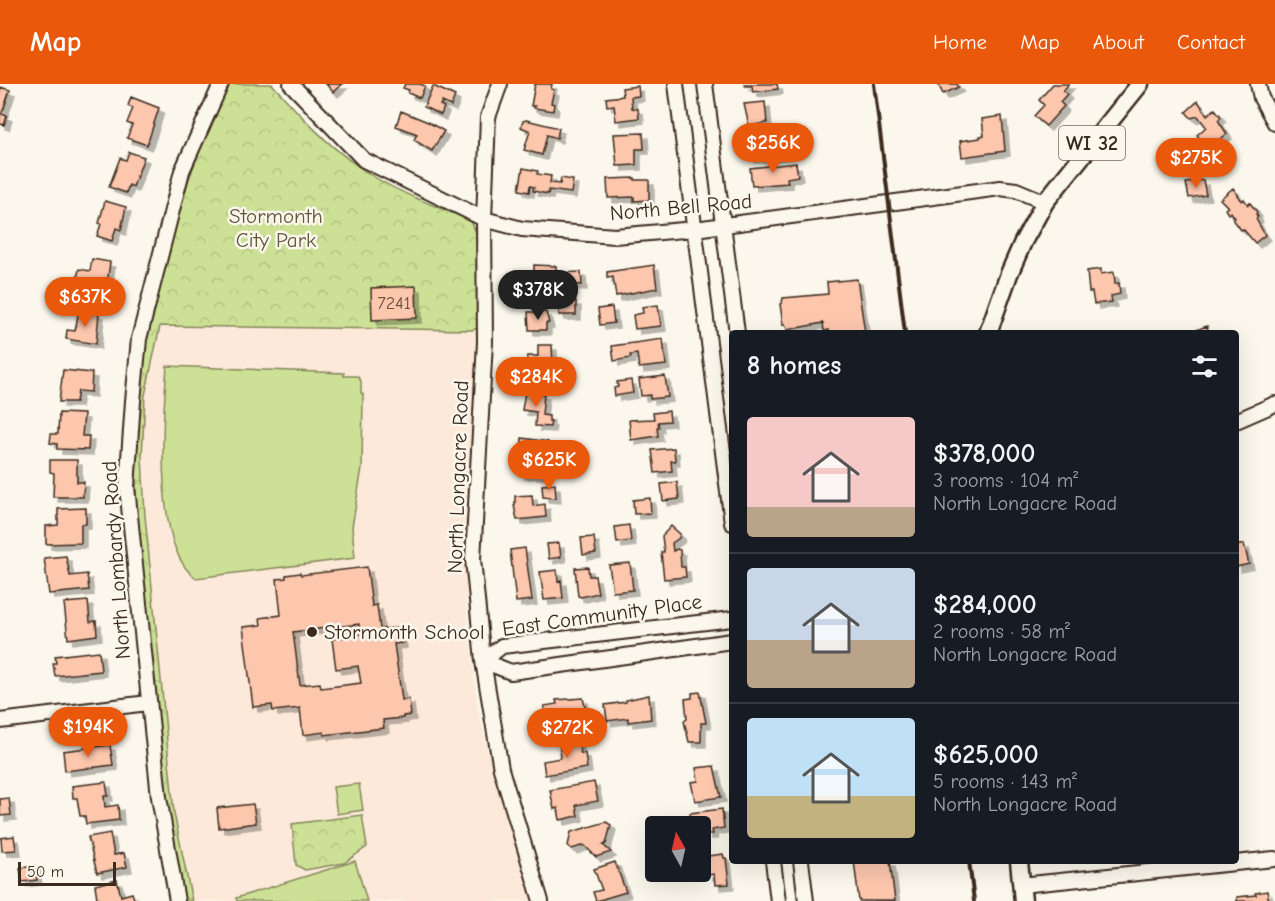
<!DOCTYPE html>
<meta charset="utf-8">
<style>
:root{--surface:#171b24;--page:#20242c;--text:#f1f3f6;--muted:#9ea1a6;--line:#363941;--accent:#ea580c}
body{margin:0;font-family:"Comic Neue",sans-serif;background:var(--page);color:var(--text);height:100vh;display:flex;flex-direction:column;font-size:22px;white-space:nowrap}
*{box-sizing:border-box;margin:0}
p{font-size:20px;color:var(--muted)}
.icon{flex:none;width:33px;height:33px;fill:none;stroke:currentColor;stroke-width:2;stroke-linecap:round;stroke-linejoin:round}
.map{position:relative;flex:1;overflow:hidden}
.side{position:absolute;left:729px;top:246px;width:510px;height:534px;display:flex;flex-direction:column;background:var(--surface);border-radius:6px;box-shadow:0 6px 24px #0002}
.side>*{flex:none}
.needle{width:39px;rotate:352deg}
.fabs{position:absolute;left:645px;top:732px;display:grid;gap:12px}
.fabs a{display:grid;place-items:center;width:66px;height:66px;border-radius:6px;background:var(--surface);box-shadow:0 6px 24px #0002;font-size:30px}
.scale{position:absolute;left:18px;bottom:15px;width:98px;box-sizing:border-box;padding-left:6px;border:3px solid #3b2a1e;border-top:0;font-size:16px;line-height:21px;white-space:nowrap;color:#3b2a1e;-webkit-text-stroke:4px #fbf7ec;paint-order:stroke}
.price{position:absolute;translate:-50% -51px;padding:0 14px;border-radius:21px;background:var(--accent);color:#fff;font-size:20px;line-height:39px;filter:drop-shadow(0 2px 3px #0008)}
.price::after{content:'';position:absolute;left:50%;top:36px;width:18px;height:14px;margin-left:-9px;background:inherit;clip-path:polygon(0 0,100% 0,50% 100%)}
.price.selected{background:#222;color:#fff}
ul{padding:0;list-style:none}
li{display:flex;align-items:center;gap:18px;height:150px;padding:0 18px}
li+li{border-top:2px solid var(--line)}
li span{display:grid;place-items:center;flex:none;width:168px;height:120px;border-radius:6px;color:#555}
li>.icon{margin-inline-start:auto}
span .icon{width:72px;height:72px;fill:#fffc;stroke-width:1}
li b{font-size:26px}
h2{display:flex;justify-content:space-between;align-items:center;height:72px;padding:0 18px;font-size:26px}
header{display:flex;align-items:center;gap:36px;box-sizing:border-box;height:84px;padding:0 30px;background:var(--accent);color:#fff}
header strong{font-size:28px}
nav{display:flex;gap:33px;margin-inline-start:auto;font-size:21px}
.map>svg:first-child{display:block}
</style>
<header>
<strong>Map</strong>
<nav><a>Home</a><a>Map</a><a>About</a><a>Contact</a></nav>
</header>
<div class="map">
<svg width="1275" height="817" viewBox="0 0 1275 817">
<defs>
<pattern id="forest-crowns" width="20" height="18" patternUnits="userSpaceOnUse" patternTransform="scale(1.5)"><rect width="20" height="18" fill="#cde196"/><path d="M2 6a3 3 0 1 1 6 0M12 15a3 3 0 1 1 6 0" fill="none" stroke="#b1c181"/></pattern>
<filter id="shadow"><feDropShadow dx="5" dy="5" stdDeviation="0" flood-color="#0004"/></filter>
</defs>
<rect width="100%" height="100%" fill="#fbf7ec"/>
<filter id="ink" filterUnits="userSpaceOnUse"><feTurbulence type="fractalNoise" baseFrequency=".0167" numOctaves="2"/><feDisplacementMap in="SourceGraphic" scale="12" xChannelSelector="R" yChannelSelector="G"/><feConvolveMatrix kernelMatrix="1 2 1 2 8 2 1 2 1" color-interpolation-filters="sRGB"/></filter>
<g filter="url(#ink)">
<path fill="#fce9d9" d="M160,242L472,246L479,244L466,455V522L478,624L488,667L534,817H192L174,729L145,432L142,373L145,311Z"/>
<path fill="url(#forest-crowns)" stroke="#84865a" stroke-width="1.5" d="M226,0H272C299,30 326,60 359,83C391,106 430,120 467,135L472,139L479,156V244L472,246L160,242L145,311L142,373L145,432L174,729L192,817H184C171,752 163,686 155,620C139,499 126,381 146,259C161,169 190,84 226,0Z
M362,731L367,763L344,779L305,786L296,781L292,740Z"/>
<path fill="#cde196" stroke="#84865a" stroke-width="1.5" d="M167,282L344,289V292H357L361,297V309L363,310L362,384L352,443L355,474L196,494C152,465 163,329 167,282Z
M359,700L363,726L337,730L333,703Z
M355,777L367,817H237L236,814Z"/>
<path fill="#fdc7ae" stroke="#3b2a1e" stroke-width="1.5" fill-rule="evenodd" filter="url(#shadow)" d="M326,0H342L333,8Z
M405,0H420L425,2L420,14L408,9L409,6L403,4Z
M535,0H552L551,5L554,6L551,19L554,20L553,27L534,24L535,22H531Z
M744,0H777L778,5L753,8L752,2H745Z
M938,0H957L959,3L943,10Z
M1053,0H1069L1063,7L1067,10L1060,18L1064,22L1046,42L1034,32L1044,21L1039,16Z
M433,2L455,12L451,22L442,18L440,21L444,23L441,31L424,23Z
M638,2L639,12L631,13L632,24L638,25L639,34L616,37L614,21L607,22L606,14L623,12L622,4Z
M0,3L10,6L2,30L7,32L4,41L0,40Z
M131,13L159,24L147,61L127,54L132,41L127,39L133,24L128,22Z
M1198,17L1207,31L1215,25L1221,33L1218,36L1227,50L1198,70L1192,62L1201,56L1197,51L1206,43L1198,32L1191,34L1186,28Z
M765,18L767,39L749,42L744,20Z
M401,27L428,38L444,47L432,67L414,56L417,50L396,42Z
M1002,32L1005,67L962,73L960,57L980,54V52H984L982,35Z
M526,36L559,44L557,54L547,51L542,71L524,66L530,47L521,43L523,37Z
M643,49L644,65H636V81L617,82L614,50Z
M770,50L771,57L788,54L790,70L750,74L748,53Z
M129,68L144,73L133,103L129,101L126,109L109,103L120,74L126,76Z
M796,79L798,92L787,94L788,99L752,102L750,84Z
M523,84L538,87L537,90L551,92L550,99L560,100L561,94L573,96L571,109L549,106L548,110L533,107L534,103L530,102L529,108L519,106Z
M635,94V96H649V116L634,117V113L608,114L607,95Z
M1203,96L1206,111L1189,114L1186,99Z
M1233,104L1242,117L1244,115L1248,121L1250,119L1257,128L1256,130L1258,133L1256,135L1265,151L1255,159L1243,145L1241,146L1233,135L1235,134L1231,128L1228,130L1225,125L1228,123L1220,115Z
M105,117L126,123L121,146L116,144L112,157L97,152L101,140L99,139Z
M92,175L110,178L105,215L85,211L88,197L77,195L79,185L90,187Z
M534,181L556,182V189L581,188L582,201L534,199Z
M654,181L657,204L616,212L613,193L607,194V188Z
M1101,185V190L1114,188L1115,200L1119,199L1120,210L1111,212L1112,218L1094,220L1092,208H1089L1087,187Z
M857,195L865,249H829V246L824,247L823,239L787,246L785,240L783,241L780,220L782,219L783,214L828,210L827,198Z
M416,202L417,234L372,236L371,204Z
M576,217V231H559V218Z
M658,221L661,242L635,245L633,231L643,229L642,223Z
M612,223L614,239L600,241L598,225Z
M79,226L99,229L96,260L66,255L67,246L75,247Z
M528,228H546L549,239H546V246H529Z
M1207,242L1209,249H1197L1196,246Z
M663,255L666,281L639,284L637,270L630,271L631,274L614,277L612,262Z
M538,261H552L553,281H549V289H543V295L532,296V294H526L527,272H538Z
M63,286L92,289L91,308L78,307L76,318H59Z
M665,292L668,313L650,315V311L641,312L639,295Z
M631,296L633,309L615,312L614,304L618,303L617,298Z
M525,308L544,310L542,331L549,332V337H551L550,343L535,342L536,328L522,326Z
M669,327L670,337L658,338L659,343H657L658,352L631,356L629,336L654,335L653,329Z
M59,329L84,330L82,352H89L88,366L57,365V360L50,359L51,350H58Z
M522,354L548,358V388L544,390H520Z
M674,364L675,377H671L672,387L655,389L652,366Z
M50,376H77V398H84L83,413H53L54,389L50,388Z
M677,398L679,415L663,417L661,400Z
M555,400L556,414L543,413L542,401Z
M532,411L533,422L545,420L546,433L517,436L514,421H515V412Z
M650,414L651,429L634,430L633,416Z
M86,424V440H81V459L46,460V442L58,441V425Z
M629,441L631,457L617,459L615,443Z
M671,442L680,450L679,454L672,459L673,467L677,465L680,466L681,483H685L686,493L664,495L661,468H664L662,452Z
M594,453L596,469L583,471L581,454Z
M559,459L561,473L549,475L547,460Z
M1236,460V462L1244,460L1249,480L1236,483Z
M525,464L532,516L516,518L510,466Z
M66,472L70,492L87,490L89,506L49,510L44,474Z
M630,479L633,506L613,508L609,481Z
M367,483L372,522L377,521L380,545L400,544L402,559L394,560L402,616L409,615L411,631L403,632V634L383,636L384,644L324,651V648L303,651L300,624L273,627L272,621L253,623L243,543L261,541L260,534L281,531L277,495L286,494V491L300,489L301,491ZM359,540V551L332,555L336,585L358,582L361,599L321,604L320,599L300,601L293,548Z
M588,483L589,492H595L598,509L581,513L578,512L575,484Z
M557,486L558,497L561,496L563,514L544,516L540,488Z
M88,517L90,538L96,537L97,551L68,555L64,519Z
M99,567L101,587L55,592L53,579H56L55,572Z
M700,608L706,639H701V658H689L684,637L687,635L685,615L692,614V609Z
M649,611L651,635L628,638V634L607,637L605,621L626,618V616Z
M583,614L589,640L538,649L536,631L546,630L544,622L557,620L556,616Z
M578,655L581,670L585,669L587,684L545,691L543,677L561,674L559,658Z
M110,661L113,681L65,687L63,667Z
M714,682L721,713L695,717L691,698L698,697L696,684Z
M106,698L108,712H104L105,723L118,721L119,736L86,740L85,732H80L77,714H73L72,702Z
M594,698L598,717L576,721L578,732L560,736L558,724L554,725L550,706Z
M9,714L11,731L0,732V715Z
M253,720L256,739L219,744L217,724Z
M722,725L724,744L712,746L713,750H707L704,738L691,740L690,729Z
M606,738L611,741L606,760L603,761L611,768L596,773L584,761L572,765L568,762L571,748Z
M110,749L114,771L124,769L127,783L97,789L88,753Z
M14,752L16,766L2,767L1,754Z
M723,770L724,774H726L729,800L715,801L714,790L708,791V782L700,784V773Z
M854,777H890L895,817H859Z
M615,778L626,808L596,817L593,808L602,806L594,785Z
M35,782L37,796L22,798L20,784Z
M117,796L121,812L132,809L135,817H100L99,814H97L95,801Z
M1267,807L1269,817H1237V813L1256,811L1255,809Z"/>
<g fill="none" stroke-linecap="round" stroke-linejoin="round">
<g stroke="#3b2a1e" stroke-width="18">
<path id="minor" d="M291,0L364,76L484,135L522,145L615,152L695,145L1000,104L1016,106L1045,118
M500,0L488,33L484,135L485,258L473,475L483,577L501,685L541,817
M676,0L732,439
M705,0L737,249
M1258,0L1261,14L1275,39
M1236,337L1275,320
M483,577L502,562L732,535
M483,577L511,588L732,557
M0,637L148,619
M773,777L778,817
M801,777L806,817
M1021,801L1274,775
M177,817L159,713L127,403L133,317L139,255L182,87L221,0"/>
</g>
<g stroke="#3b2a1e" stroke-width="21">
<path id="major" d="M988,249L1009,190L1023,158L1045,118L1140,0
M1019,777L1023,817"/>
</g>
<use href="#minor" stroke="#fbf7ec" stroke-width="14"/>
<use href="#major" stroke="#fbf7ec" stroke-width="16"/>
<path stroke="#3b2a1e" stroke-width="4" d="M874,0L905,249
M969,777L974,817"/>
</g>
</g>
<circle fill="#3b2a1e" stroke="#fbf7ec" stroke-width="2" cx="312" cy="548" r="6"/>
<g text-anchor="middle" stroke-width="5" stroke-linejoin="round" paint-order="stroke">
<g font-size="18" fill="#6c5142">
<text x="394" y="225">7241</text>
</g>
<rect fill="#fbf7ec" stroke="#75685c" stroke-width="1.5" x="1059" y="42" width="66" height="34" rx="4.5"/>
<g font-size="20" font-weight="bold" fill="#3b2a1e">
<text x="1092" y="66">WI 32</text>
</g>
<g font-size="21" fill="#3b2a1e" stroke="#fbf7ec">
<text transform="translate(681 123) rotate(-5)" y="7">North Bell Road</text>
<text transform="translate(458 393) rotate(-88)" y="7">North Longacre Road</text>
<text transform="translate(116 476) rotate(-94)" y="7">North Lombardy Road</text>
<text transform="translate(602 531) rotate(-8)" y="7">East Community Place</text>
</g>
<g font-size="21" fill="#60583c" stroke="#fbf7ec">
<text x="276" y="139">Stormonth<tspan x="276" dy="24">City Park</tspan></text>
</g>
<g font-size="21" fill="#3b2a1e" stroke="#fbf7ec" text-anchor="start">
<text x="324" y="555">Stormonth School</text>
</g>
</g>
</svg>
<div class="fabs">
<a><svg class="needle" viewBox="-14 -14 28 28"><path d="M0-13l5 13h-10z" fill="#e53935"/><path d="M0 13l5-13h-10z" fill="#9ea1a6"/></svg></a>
</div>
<div class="scale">50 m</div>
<b class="price" style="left:773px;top:90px">$256K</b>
<b class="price" style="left:1196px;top:105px">$275K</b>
<b class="price selected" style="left:538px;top:237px">$378K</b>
<b class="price" style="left:85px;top:244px">$637K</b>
<b class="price" style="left:536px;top:324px">$284K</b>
<b class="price" style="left:549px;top:407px">$625K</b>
<b class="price" style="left:88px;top:674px">$194K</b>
<b class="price" style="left:567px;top:675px">$272K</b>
<section class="side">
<h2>8 homes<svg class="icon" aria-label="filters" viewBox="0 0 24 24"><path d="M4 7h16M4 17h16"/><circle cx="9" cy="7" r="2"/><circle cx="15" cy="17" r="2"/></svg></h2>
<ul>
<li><span style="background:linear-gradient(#f6c9c9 75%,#b9a48a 0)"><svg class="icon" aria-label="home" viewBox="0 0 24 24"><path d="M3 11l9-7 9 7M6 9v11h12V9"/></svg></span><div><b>$378,000</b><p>3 rooms · 104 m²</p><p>North Longacre Road</p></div></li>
<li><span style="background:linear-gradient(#c9d6e8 60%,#b9a48a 0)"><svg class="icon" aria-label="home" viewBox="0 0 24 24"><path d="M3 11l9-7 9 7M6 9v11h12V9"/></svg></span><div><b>$284,000</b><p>2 rooms · 58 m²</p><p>North Longacre Road</p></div></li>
<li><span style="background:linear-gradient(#bfe0f5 65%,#c2b280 0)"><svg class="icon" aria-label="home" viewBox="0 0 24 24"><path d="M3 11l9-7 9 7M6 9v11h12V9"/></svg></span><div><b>$625,000</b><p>5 rooms · 143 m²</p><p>North Longacre Road</p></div></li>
</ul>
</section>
</div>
